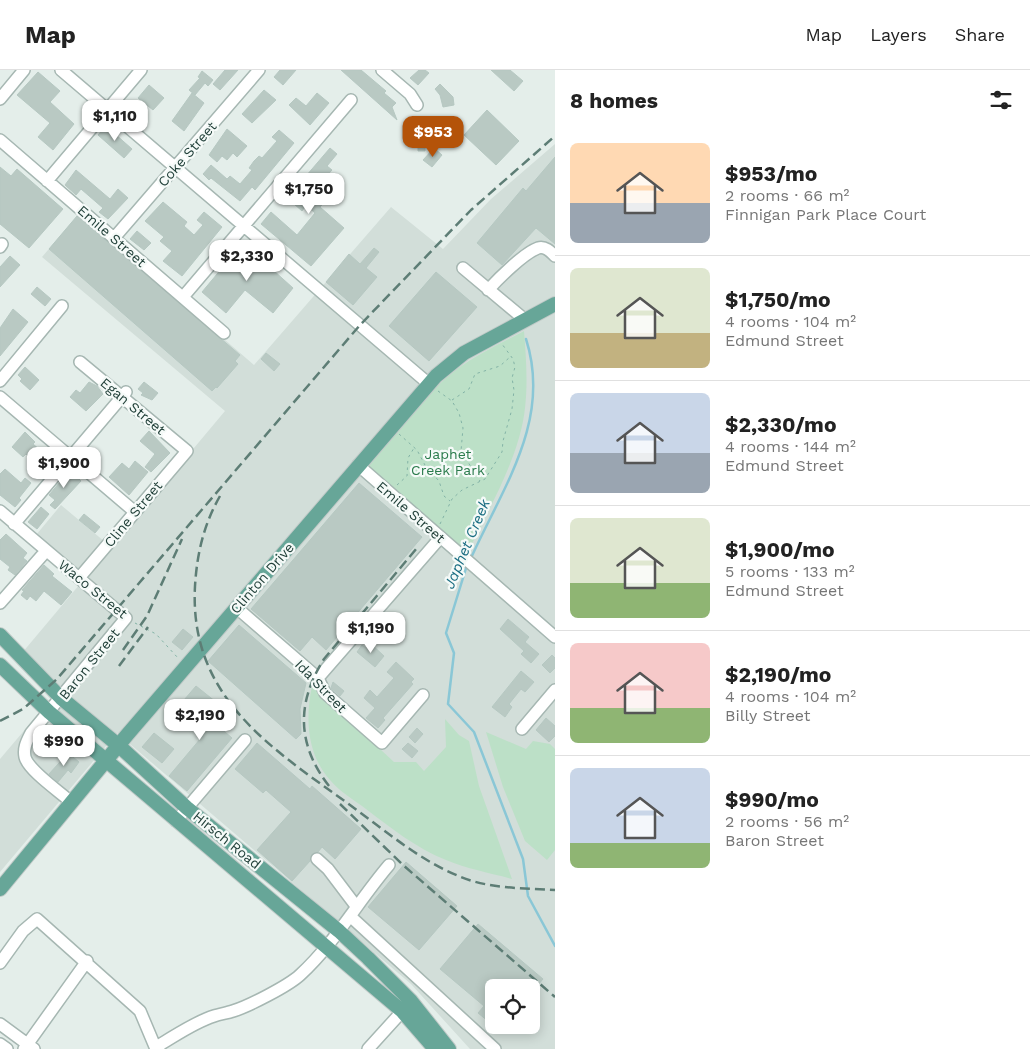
<!DOCTYPE html>
<meta charset="utf-8">
<style>
:root{--surface:#fff;--page:#f2f2f2;--text:#222;--muted:#767676;--line:#e0e0e0;--accent:#b45309}
body{margin:0;font-family:"Work Sans",sans-serif;background:var(--page);color:var(--text);height:100vh;display:flex;flex-direction:column;font-size:19px;white-space:nowrap}
*{box-sizing:border-box;margin:0}
p{font-size:16px;color:var(--muted)}
.icon{flex:none;width:28px;height:28px;fill:none;stroke:currentColor;stroke-width:2;stroke-linecap:round;stroke-linejoin:round}
.map{position:relative;flex:1;overflow:hidden}
.details{display:flex;flex-direction:column;background:var(--surface);width:475px}
.details>*{flex:none}
.tools{position:absolute;left:485px;top:909px;display:grid;gap:10px}
.tools a{display:grid;place-items:center;width:55px;height:55px;border-radius:8px;background:var(--surface);box-shadow:0 2px 12px #0003;font-size:25px}
.price{position:absolute;translate:-50% -42px;padding:0 11px;border-radius:10px;background:#fff;color:#222;font-size:16px;line-height:32px;filter:drop-shadow(0 1px 2px #0008)}
.price::after{content:'';position:absolute;left:50%;top:30px;width:15px;height:11px;margin-left:-8px;background:inherit;clip-path:polygon(0 0,100% 0,50% 100%)}
.price.active{background:var(--accent);color:#fff}
ul{padding:0;list-style:none}
li{display:flex;align-items:center;gap:15px;height:125px;padding:0 15px}
li+li{border-top:1px solid var(--line)}
li span{display:grid;place-items:center;flex:none;width:140px;height:100px;border-radius:8px;color:#555}
li>.icon{margin-inline-start:auto}
span .icon{width:60px;height:60px;fill:#fffc;stroke-width:1}
li b{font-size:21px}
h2{display:flex;justify-content:space-between;align-items:center;height:60px;padding:0 15px;font-size:21px}
header{display:flex;align-items:center;gap:30px;box-sizing:border-box;height:70px;padding:0 25px;background:var(--surface);border-bottom:1px solid var(--line)}
header strong{font-size:24px}
nav{display:flex;gap:28px;margin-inline-start:auto;font-size:18px}
main{display:flex;flex:1;min-height:0}
.map>svg:first-child{display:block}
</style>
<header>
<strong>Map</strong>
<nav><a>Map</a><a>Layers</a><a>Share</a></nav>
</header>
<main>
<div class="map">
<svg width="555" height="979" viewBox="0 0 555 979">
<rect width="100%" height="100%" fill="#e4eeea"/>
<path fill="#d2ded9" fill-rule="evenodd" d="M555,74V979H470L411,914L117,663L0,802V689L61,617L22,583L85,508L36,465L61,435L111,477L225,341L42,187L79,144L254,295L391,137L443,179L491,129ZM494,918H531V955H494Z"/>
<path fill="#bce0c7" d="M524,261C526,286 528,313 525,338C520,387 488,440 467,484L367,398C394,367 425,323 457,299C478,284 501,273 524,261Z
M312,616L394,692H416L424,701L446,677L445,649L459,665L469,671L479,716L512,809C491,803 467,799 446,790C416,778 391,758 366,739C354,730 339,721 330,710C307,684 305,649 312,616Z
M486,662L526,679L533,671L550,674L555,679V780L547,790L525,771L503,717Z"/>
<g fill="none" stroke-linecap="round" stroke-linejoin="round">
<path stroke="#8ac7d6" stroke-width="2.5" d="M471,488C503,417 552,350 526,269
M467,495L446,563L454,583L448,634L474,662L523,789L528,826L555,876"/>
</g>
<path fill="#b9c9c3" stroke="#b6c8c2" d="M225,0H238L220,20L213,14Z
M280,0H296L283,15L274,7Z
M341,0H361L386,21L384,23L396,33L392,37L397,50Z
M419,0H425L429,3L418,15L410,8Z
M491,0H510L523,11L514,21Z
M202,1L213,10L208,16L205,13L195,25L189,20L200,8L198,7Z
M38,2L60,21L50,32L74,54L53,80L38,67L50,53L17,25Z
M440,14L453,27L454,35L443,37L440,25L435,19Z
M149,15L164,28L153,40L138,28Z
M264,20L276,30L252,53L242,44Z
M192,23L204,33L184,61L172,51Z
M317,23L329,33L310,55L289,35L296,28L306,36Z
M487,40L519,71L496,95L464,65Z
M106,56L132,79L124,88L98,65Z
M227,59L247,76L237,87L233,83L227,90L222,86L217,92L209,85Z
M412,59L425,61V81H418V76H412Z
M279,60L294,73L255,120L252,117L240,131L211,108L209,110L203,104L211,95L227,109L230,106L240,114L252,100L249,98L254,91L259,86L262,88L277,71L272,67Z
M330,78L337,84L327,96L332,100L320,113L332,123L320,137L344,158L311,196L261,154L271,142L297,165L315,143L306,135L302,141L285,126L292,118L294,120Z
M434,78L442,85L432,97L423,90Z
M555,87V174L536,158L502,195L477,173L523,118L526,121Z
M0,97L11,106L17,99L63,139L29,178L0,154Z
M76,100L110,129L118,119L128,128L108,149L99,142L103,138L81,119L76,125L65,115Z
M163,132L187,152L184,156L194,165L203,155L197,150L204,142L222,157L182,206L163,191L172,181L160,171L164,167L145,151Z
M77,146L240,285L235,291L238,294L217,318L216,317L212,321L49,179Z
M137,161L151,173L144,180L130,169Z
M243,173L293,218L273,243L245,220L226,243L202,222Z
M374,178L379,182L366,198L377,207L353,235L326,212L349,184L360,194Z
M10,186L20,195L0,217V197Z
M436,202L477,237L429,291L389,256Z
M37,217L51,229L45,236L31,224Z
M13,239L28,252L0,286V258Z
M266,283L280,294L274,301L261,289Z
M25,297L39,310L30,320L20,311L22,309L18,305Z
M89,312L97,316L103,324L86,341L70,327L76,320L80,323Z
M144,312L158,323L152,330L141,325L143,323L138,319Z
M149,361L170,383L151,402L145,397L155,384L140,371Z
M25,362L35,372L33,374L40,380L31,389L26,384L23,387L12,377Z
M135,391L148,402L129,425L109,407L122,393L129,399Z
M5,399L21,413L25,408L31,413L19,428L21,430L15,437L0,425V404Z
M70,400L81,411L55,439L50,435L55,430L49,425Z
M359,413L422,467L326,580L312,567L300,581L251,539Z
M41,437L49,444L37,459L28,452Z
M84,444L100,457L95,463L79,450Z
M6,464L27,483L23,488L27,491L15,505L8,500L10,497L0,489V470Z
M44,495L54,504L52,506L72,522L61,535L44,521L36,531L30,526L27,530L21,525L24,521L22,520Z
M508,549L529,567L525,572L539,584L531,593L521,584L524,581L500,559Z
M239,555L306,613L300,639L301,664L296,669L208,591Z
M183,559L193,567L182,580L172,572Z
M370,573L384,586L375,597L357,582L362,575L366,578Z
M552,585L555,588V598L550,603L542,595Z
M396,592L414,609L411,612L413,614L383,648L385,650L378,658L366,648L375,638L364,628L370,620L377,627L394,608L387,602Z
M521,601L534,612L525,622L521,619L509,634L512,637L505,647L492,637Z
M333,612L344,621L340,626L331,618Z
M196,616L216,632L205,645L232,668L187,721L169,706L206,662L183,643L189,635L184,630Z
M546,648L555,656V666L549,672L536,660Z
M417,658L423,664L415,673L409,667Z
M154,663L174,679L162,693L142,677Z
M257,673L310,719L312,716L361,759L335,789L322,777L318,782L312,784L310,791L292,811L257,780L291,742L266,720L263,723L235,699Z
M408,673L418,681L412,688L402,679Z
M68,683L79,692L71,703L68,700L58,712L49,704Z
M406,792L457,836L419,880L368,837Z
M478,854L543,909L531,923V918H494V956L478,943L484,936L440,899Z"/>
<g fill="none" stroke-linecap="round" stroke-linejoin="round">
<g stroke="#a6b7b2" stroke-width="14">
<path id="minor" d="M61,0L429,314
M382,0L410,24L417,35
M0,29L24,0
M0,70L224,263
M47,111L141,0
M114,168L259,0
M0,177L2,174
M463,198L524,249
M488,220C498,209 524,183 538,178C545,176 550,181 555,186
M183,227L351,30
M0,311L62,236
M0,327L135,442
M358,395L555,567
M0,441L126,548L31,663C27,671 23,678 25,687C28,700 60,722 71,732
M14,454L126,322
M79,508L187,381L80,292
M0,533L46,481
M237,538L318,608L325,623L382,673L423,625
M318,608L440,468
M522,659L555,620
M176,751L245,670
M317,789L328,799L356,836
M350,846L495,979
M0,893L23,861L37,849L140,941L156,979
M0,954L34,979
M0,974L7,979
M24,979L87,891
M157,979L161,974C178,964 195,952 214,946C220,944 227,943 233,941C249,936 288,916 300,905C335,873 359,830 389,795
M368,979L407,936"/>
</g>
<g stroke="#c1cac8" stroke-width="16">
<path id="major" d="M0,565L61,628L118,675L187,738L339,861L368,888L411,931L449,979
M0,595L49,642L402,941L435,979
M0,819L127,665L436,306L464,283L555,234"/>
</g>
<path stroke="#83b3a6" stroke-width="1" stroke-dasharray="2.5 4" stroke-linecap="butt" d="M438,321L452,331L459,343L463,358L461,381L480,411
M452,330L469,319L475,304L500,296L510,287
M399,364L417,380L426,397L439,411L444,426L450,431
M397,415L407,406L408,388L414,378
M440,454L452,429L462,420L485,409L502,382L503,371L512,339L514,320L512,308L515,297L513,289L502,274
M135,553L156,564L178,588"/>
<use href="#minor" stroke="#fff" stroke-width="11"/>
<use href="#major" stroke="#67a698" stroke-width="14"/>
<path stroke="#5d7d75" stroke-width="2.5" stroke-dasharray="10 5" stroke-linecap="butt" d="M220,426C204,454 197,483 195,516C189,627 270,677 350,735C386,761 420,791 461,807C490,819 524,818 555,820
M123,580L147,546L182,469
M119,596L148,557
M0,651L23,639L57,609L360,255L471,140L555,66
M329,716C297,675 296,633 324,589L417,478
M340,734L403,795L555,927"/>
</g>
<g text-anchor="middle" stroke-width="4.5" stroke-linejoin="round" paint-order="stroke">
<g font-size="14" fill="#22413a" stroke="#f5faf8">
<text transform="translate(187 84) rotate(-49)" y="5">Coke Street</text>
<text transform="translate(112 166) rotate(41)" y="5">Emile Street</text>
<text transform="translate(133 336) rotate(40)" y="5">Egan Street</text>
<text transform="translate(411 442) rotate(41)" y="5">Emile Street</text>
<text transform="translate(133 444) rotate(-50)" y="5">Cline Street</text>
<text transform="translate(262 508) rotate(-49)" y="5">Clinton Drive</text>
<text transform="translate(93 519) rotate(39)" y="5">Waco Street</text>
<text transform="translate(89 594) rotate(-51)" y="5">Baron Street</text>
<text transform="translate(321 616) rotate(46)" y="5">Ida Street</text>
<text transform="translate(227 770) rotate(39)" y="5">Hirsch Road</text>
</g>
<g font-size="14" fill="#2a7b4c" stroke="#f5faf8">
<text x="448" y="389">Japhet<tspan x="448" dy="16">Creek Park</tspan></text>
</g>
<g font-size="15" font-style="italic" fill="#186c81" stroke="#f5faf8">
<text transform="translate(467 474) rotate(-67)" y="5">Japhet Creek</text>
</g>
</g>
</svg>
<div class="tools">
<a><svg class="icon" aria-label="locate" viewBox="0 0 24 24"><circle cx="12" cy="12" r="6"/><path d="M12 2v4M12 18v4M2 12h4M18 12h4"/></svg></a>
</div>
<b class="price" style="left:115px;top:72px">$1,110</b>
<b class="price active" style="left:433px;top:88px">$953</b>
<b class="price" style="left:309px;top:145px">$1,750</b>
<b class="price" style="left:247px;top:212px">$2,330</b>
<b class="price" style="left:64px;top:419px">$1,900</b>
<b class="price" style="left:371px;top:584px">$1,190</b>
<b class="price" style="left:200px;top:671px">$2,190</b>
<b class="price" style="left:64px;top:697px">$990</b>
</div>
<section class="details">
<h2>8 homes<svg class="icon" aria-label="filters" viewBox="0 0 24 24"><path d="M4 7h16M4 17h16"/><circle cx="9" cy="7" r="2"/><circle cx="15" cy="17" r="2"/></svg></h2>
<ul>
<li><span style="background:linear-gradient(#ffd9b3 60%,#9aa5b1 0)"><svg class="icon" aria-label="home" viewBox="0 0 24 24"><path d="M3 11l9-7 9 7M6 9v11h12V9"/></svg></span><div><b>$953/mo</b><p>2 rooms · 66 m²</p><p>Finnigan Park Place Court</p></div></li>
<li><span style="background:linear-gradient(#dfe7d0 65%,#c2b280 0)"><svg class="icon" aria-label="home" viewBox="0 0 24 24"><path d="M3 11l9-7 9 7M6 9v11h12V9"/></svg></span><div><b>$1,750/mo</b><p>4 rooms · 104 m²</p><p>Edmund Street</p></div></li>
<li><span style="background:linear-gradient(#c9d6e8 60%,#9aa5b1 0)"><svg class="icon" aria-label="home" viewBox="0 0 24 24"><path d="M3 11l9-7 9 7M6 9v11h12V9"/></svg></span><div><b>$2,330/mo</b><p>4 rooms · 144 m²</p><p>Edmund Street</p></div></li>
<li><span style="background:linear-gradient(#dfe7d0 65%,#8fb573 0)"><svg class="icon" aria-label="home" viewBox="0 0 24 24"><path d="M3 11l9-7 9 7M6 9v11h12V9"/></svg></span><div><b>$1,900/mo</b><p>5 rooms · 133 m²</p><p>Edmund Street</p></div></li>
<li><span style="background:linear-gradient(#f6c9c9 65%,#8fb573 0)"><svg class="icon" aria-label="home" viewBox="0 0 24 24"><path d="M3 11l9-7 9 7M6 9v11h12V9"/></svg></span><div><b>$2,190/mo</b><p>4 rooms · 104 m²</p><p>Billy Street</p></div></li>
<li><span style="background:linear-gradient(#c9d6e8 75%,#8fb573 0)"><svg class="icon" aria-label="home" viewBox="0 0 24 24"><path d="M3 11l9-7 9 7M6 9v11h12V9"/></svg></span><div><b>$990/mo</b><p>2 rooms · 56 m²</p><p>Baron Street</p></div></li>
</ul>
</section>
</main>
